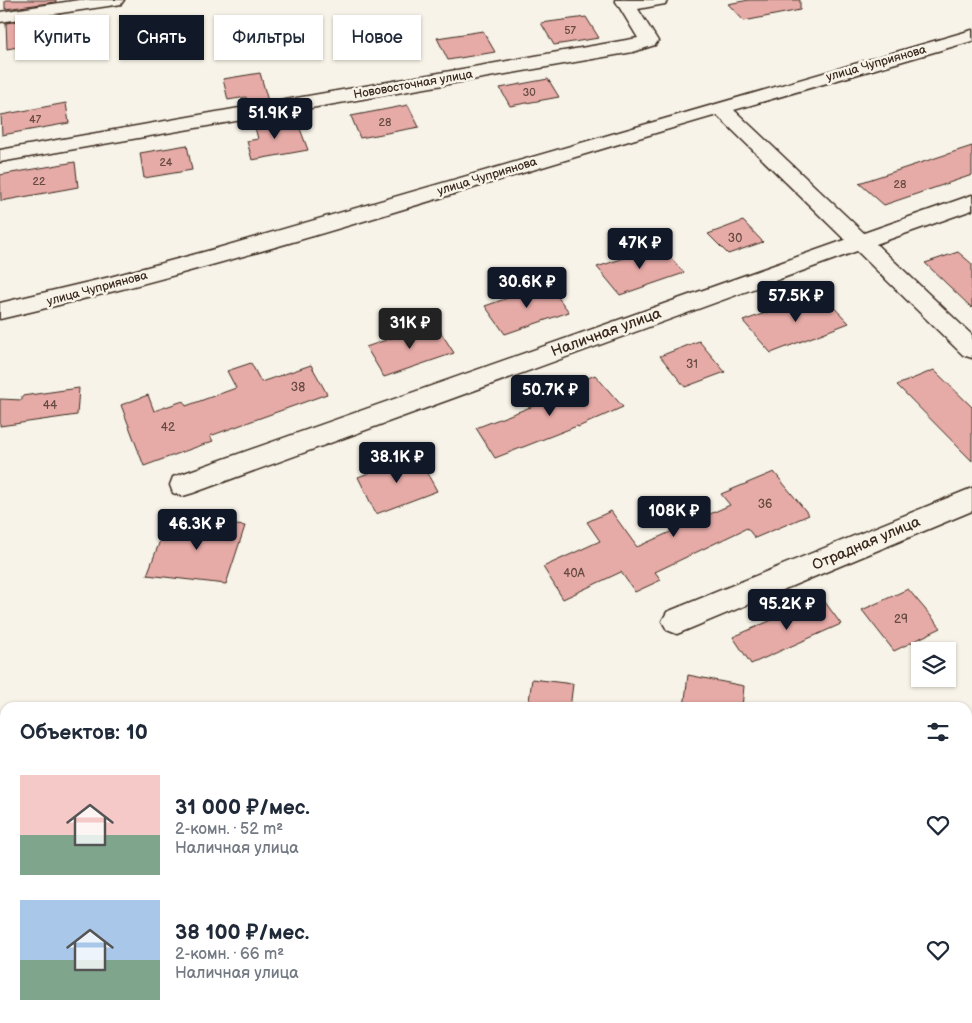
<!DOCTYPE html>
<html lang="ru">
<meta charset="utf-8">
<style>
:root{--surface:#fff;--page:#f6f6f7;--text:#1f2937;--muted:#747a83;--accent:#111827}
body{margin:0;font-family:"Balsamiq Sans",sans-serif;background:var(--page);color:var(--text);height:100vh;display:flex;flex-direction:column;font-size:19px;white-space:nowrap}
*{box-sizing:border-box;margin:0}
p{font-size:16px;color:var(--muted)}
.icon{flex:none;width:28px;height:28px;fill:none;stroke:currentColor;stroke-width:2;stroke-linecap:round;stroke-linejoin:round}
.map{position:relative;flex:1;overflow:hidden}
.panel{position:absolute;left:0px;top:702px;width:972px;height:321px;display:flex;flex-direction:column;background:var(--surface);border-radius:15px 15px 0 0;box-shadow:0 1px 4px #0004}
.panel>*{flex:none}
.top-card{position:absolute;left:15px;top:15px;width:500px;height:45px;display:flex;gap:10px}
.tools{position:absolute;left:911px;top:642px;display:grid;gap:10px}
.tools a{display:grid;place-items:center;width:45px;height:45px;border-radius:0px;background:var(--surface);box-shadow:0 1px 4px #0004;font-size:25px}
.price{position:absolute;translate:-50% -42px;padding:0 11px;border-radius:5px;background:var(--accent);color:#fff;font-size:16px;line-height:32px;filter:drop-shadow(0 1px 2px #0008)}
.price::after{content:'';position:absolute;left:50%;top:30px;width:15px;height:11px;margin-left:-8px;background:inherit;clip-path:polygon(0 0,100% 0,50% 100%)}
.price.selected{background:#222;color:#fff}
ul{padding:0;list-style:none}
li{display:flex;align-items:center;gap:15px;height:125px;padding:0 20px}
li span{display:grid;place-items:center;flex:none;width:140px;height:100px;border-radius:0px;color:#555}
li>.icon{margin-inline-start:auto}
span .icon{width:60px;height:60px;fill:#fffc;stroke-width:1}
li b{font-size:21px}
h2{display:flex;justify-content:space-between;align-items:center;height:60px;padding:0 20px;font-size:21px}
.tag{padding:0 18px;border-radius:0px;background:var(--surface);box-shadow:0 1px 4px #0004;font-size:18px;line-height:45px}
.tag.selected{background:var(--accent);color:#fff}
.map>svg:first-child{display:block}
</style>
<div class="map">
<svg width="972" height="1023" viewBox="0 0 972 1023">
<rect width="100%" height="100%" fill="#f7f3e8"/>
<filter id="ink" filterUnits="userSpaceOnUse"><feTurbulence type="fractalNoise" baseFrequency=".02" numOctaves="2"/><feDisplacementMap in="SourceGraphic" scale="10" xChannelSelector="R" yChannelSelector="G"/><feConvolveMatrix kernelMatrix="1 2 1 2 8 2 1 2 1" color-interpolation-filters="sRGB"/></filter>
<g filter="url(#ink)">
<path fill="#e6aba7" stroke="#3b2a1e" d="M5,0H56V2L5,9Z
M749,0H800V10L744,21L728,4Z
M58,15L62,39L7,49L6,23Z
M586,17L599,38L554,45L541,23Z
M483,31L495,52L448,60L437,38Z
M260,73L268,101L248,105L246,97L228,100L223,79Z
M548,79L559,97L510,106L500,88Z
M66,103L69,123L2,135L1,115Z
M408,105L419,127L360,138L351,116Z
M273,117L276,130L299,126L308,150L252,160L247,141L258,139L253,120Z
M187,145L192,170L144,178L140,153Z
M972,146V175L884,205L859,183Z
M75,162L78,187L1,201L0,175Z
M743,221L763,242L728,254L708,234Z
M661,246L684,273L620,295L597,267Z
M958,252L972,264V308L925,263Z
M548,284L569,312L505,334L485,306Z
M820,293L849,323L771,353L743,321Z
M435,323L454,353L384,377L366,347Z
M699,341L725,372L685,387L660,356Z
M251,363L261,382L311,365L327,394L210,436L213,441L144,466L121,405L148,395L154,411L183,401L186,406L236,388L227,371Z
M934,370L972,407V461L897,385Z
M595,375L623,407L578,427L577,426L495,458L476,428L554,398L551,394Z
M79,388L77,415L0,426V399L22,400V396Z
M417,455L437,491L376,514L358,477Z
M774,472L809,515L755,538L747,528L655,572L661,580L635,592L621,572L563,599L543,567L600,541L587,522L611,511L637,547L730,505L721,494Z
M169,517L245,526L226,584L147,575Z
M908,589L941,628L894,651L862,610Z
M822,598L841,624L751,664L733,637Z
M688,675L744,686L742,708H684Z
M532,679L573,684L570,708H528Z"/>
<g fill="none" stroke-linecap="round" stroke-linejoin="round">
<g stroke="#3b2a1e" stroke-width="3">
<path id="minor" d="M79,0H124L121,4L115,5L0,22V12Z
M615,0H668L665,4L638,9L658,41L655,45L633,52L0,162V150L638,38Z
M972,30V41L734,110L864,233L972,195V210L876,244L972,335V358L963,355L857,251L193,493L183,496L173,493L170,485L173,477L845,240L717,115C478,184 242,264 0,319V303L110,277L211,250Z
M972,488V511L677,634L667,630L662,621L667,612Z"/>
</g>
<use href="#minor" fill="#f7f3e8" fill-rule="evenodd"/>
</g>
</g>
<g text-anchor="middle" stroke-width="5" stroke-linejoin="round" paint-order="stroke">
<g font-size="11" fill="#664a40">
<text x="570" y="34">57</text>
<text x="529" y="96">30</text>
<text x="35" y="123">47</text>
<text x="385" y="126">28</text>
<text x="166" y="166">24</text>
<text x="39" y="185">22</text>
<text x="900" y="188">28</text>
</g>
<g font-size="12" fill="#3b2a1e" stroke="#f7f3e8">
<text transform="translate(876 63) rotate(-16)" y="4">улица Чуприянова</text>
<text transform="translate(413 84) rotate(-10)" y="4">Нововосточная улица</text>
<text transform="translate(487 176) rotate(-17)" y="4">улица Чуприянова</text>
<text transform="translate(97 288) rotate(-15)" y="4">улица Чуприянова</text>
</g>
<g font-size="12" fill="#664a40">
<text x="735" y="242">30</text>
<text x="692" y="368">31</text>
<text x="298" y="391">38</text>
<text x="50" y="409">44</text>
<text x="168" y="431">42</text>
<text x="765" y="508">36</text>
<text x="574" y="577">40А</text>
<text x="901" y="623">29</text>
</g>
<g font-size="15" fill="#3b2a1e" stroke="#f7f3e8">
<text transform="translate(606 332) rotate(-20)" y="5">Наличная улица</text>
<text transform="translate(866 543) rotate(-23)" y="5">Отрадная улица</text>
</g>
</g>
</svg>
<div class="tools">
<a><svg class="icon" aria-label="layers" viewBox="0 0 24 24"><path d="M12 4l9 5-9 5-9-5zM3 14l9 5 9-5"/></svg></a>
</div>
<b class="price" style="left:275px;top:140px">51.9K ₽</b>
<b class="price" style="left:640px;top:270px">47K ₽</b>
<b class="price" style="left:527px;top:309px">30.6K ₽</b>
<b class="price" style="left:796px;top:323px">57.5K ₽</b>
<b class="price selected" style="left:410px;top:350px">31K ₽</b>
<b class="price" style="left:550px;top:417px">50.7K ₽</b>
<b class="price" style="left:397px;top:484px">38.1K ₽</b>
<b class="price" style="left:674px;top:538px">108K ₽</b>
<b class="price" style="left:197px;top:551px">46.3K ₽</b>
<b class="price" style="left:787px;top:631px">95.2K ₽</b>
<div class="top-card">
<a class="tag">Купить</a>
<a class="tag selected">Снять</a>
<a class="tag">Фильтры</a>
<a class="tag">Новое</a>
</div>
<section class="panel">
<h2>Объектов: 10<svg class="icon" aria-label="filters" viewBox="0 0 24 24"><path d="M4 7h16M4 17h16"/><circle cx="9" cy="7" r="2"/><circle cx="15" cy="17" r="2"/></svg></h2>
<ul>
<li><span style="background:linear-gradient(#f6c9c9 60%,#7fa58c 0)"><svg class="icon" aria-label="home" viewBox="0 0 24 24"><path d="M3 11l9-7 9 7M6 9v11h12V9"/></svg></span><div><b>31 000 ₽/мес.</b><p>2-комн. · 52 m²</p><p>Наличная улица</p></div><svg class="icon" aria-label="heart" viewBox="0 0 24 24"><path d="M12 20l-8-8c-3-5 5-10 8-4 3-6 11-1 8 4z"/></svg></li>
<li><span style="background:linear-gradient(#a9c7e8 60%,#7fa58c 0)"><svg class="icon" aria-label="home" viewBox="0 0 24 24"><path d="M3 11l9-7 9 7M6 9v11h12V9"/></svg></span><div><b>38 100 ₽/мес.</b><p>2-комн. · 66 m²</p><p>Наличная улица</p></div><svg class="icon" aria-label="heart" viewBox="0 0 24 24"><path d="M12 20l-8-8c-3-5 5-10 8-4 3-6 11-1 8 4z"/></svg></li>
</ul>
</section>
</div>
